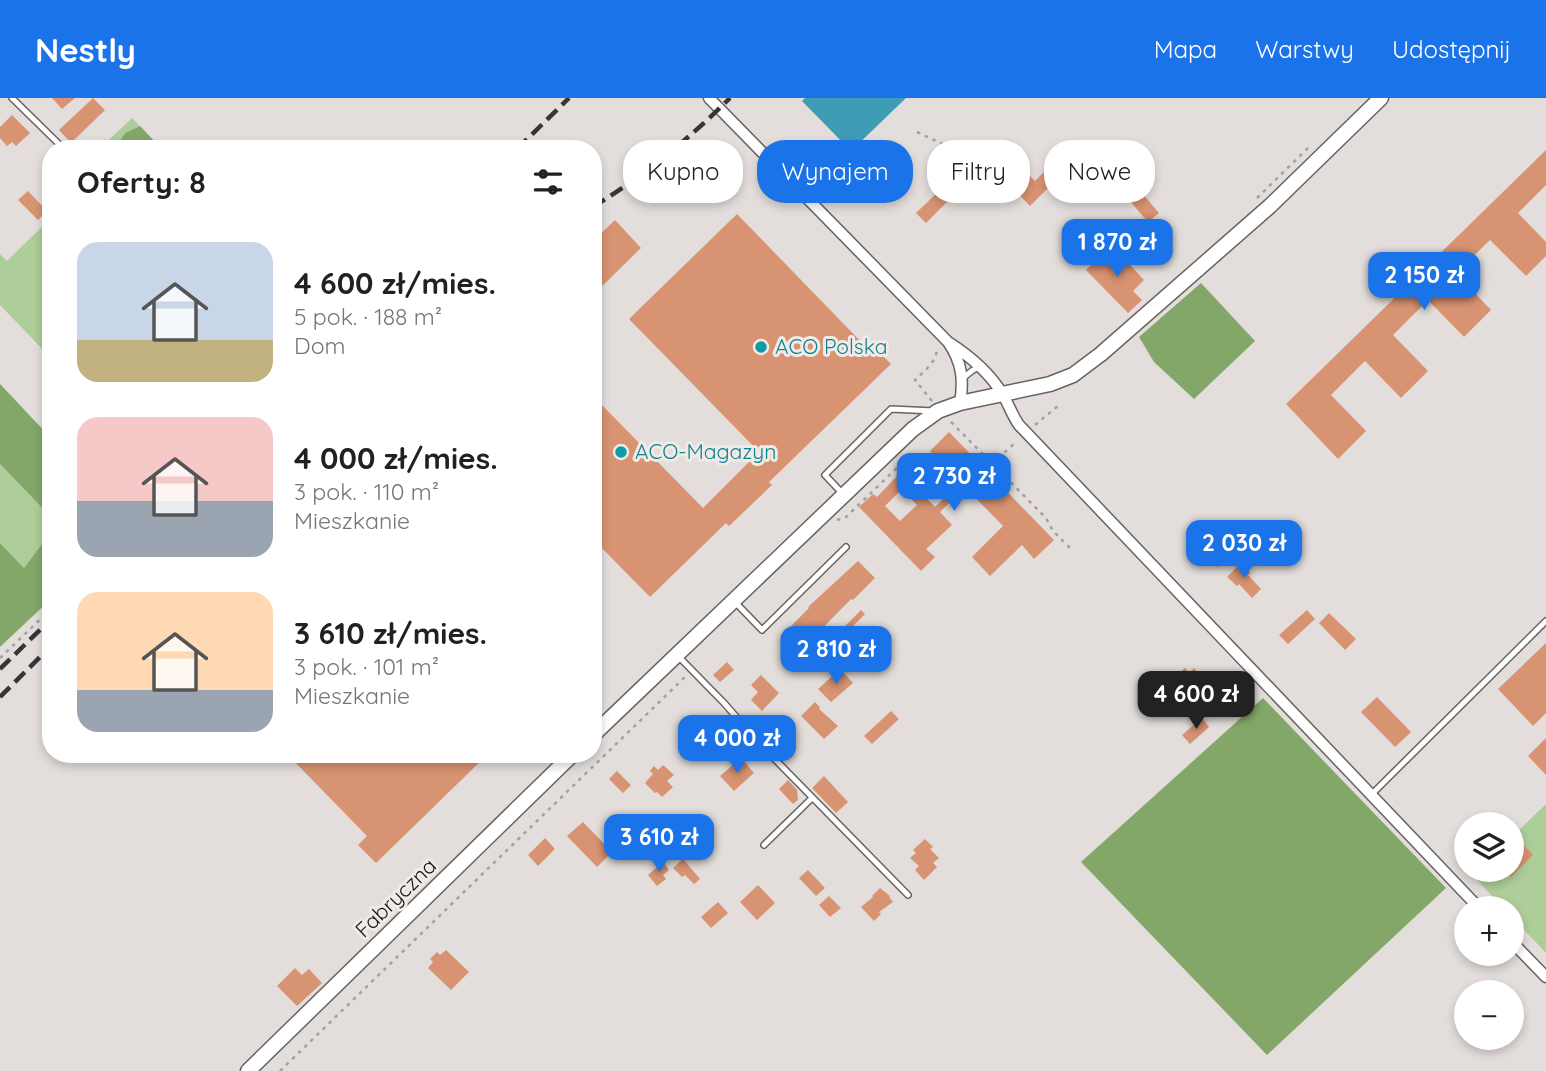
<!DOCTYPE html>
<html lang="pl">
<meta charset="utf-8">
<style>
:root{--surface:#fff;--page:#f2f2f2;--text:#202124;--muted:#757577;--accent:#1a73e8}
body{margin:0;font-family:Quicksand,sans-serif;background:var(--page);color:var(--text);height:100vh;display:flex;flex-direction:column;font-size:26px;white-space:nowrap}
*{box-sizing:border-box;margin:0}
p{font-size:23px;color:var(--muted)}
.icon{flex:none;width:38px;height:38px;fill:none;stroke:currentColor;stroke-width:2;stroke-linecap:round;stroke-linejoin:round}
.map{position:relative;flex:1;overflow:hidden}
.drawer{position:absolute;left:42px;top:42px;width:560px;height:623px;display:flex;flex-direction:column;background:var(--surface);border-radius:28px;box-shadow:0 4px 10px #0003}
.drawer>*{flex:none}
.top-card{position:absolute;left:623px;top:42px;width:665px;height:63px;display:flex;gap:14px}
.buttons{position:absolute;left:1454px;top:714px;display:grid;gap:14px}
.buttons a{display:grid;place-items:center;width:70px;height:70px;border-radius:50%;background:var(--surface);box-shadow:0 4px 10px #0003;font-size:35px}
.price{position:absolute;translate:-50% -60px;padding:0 16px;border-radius:14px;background:var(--accent);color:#fff;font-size:23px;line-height:46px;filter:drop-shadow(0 2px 4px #0008)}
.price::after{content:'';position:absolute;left:50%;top:42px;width:21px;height:16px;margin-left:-10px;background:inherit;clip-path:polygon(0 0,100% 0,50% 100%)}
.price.current{background:#222;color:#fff}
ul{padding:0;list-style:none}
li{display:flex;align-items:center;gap:21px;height:175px;padding:0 35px}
li span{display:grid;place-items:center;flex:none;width:196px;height:140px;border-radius:21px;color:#555}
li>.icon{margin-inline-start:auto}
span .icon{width:84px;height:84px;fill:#fffc;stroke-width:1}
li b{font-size:30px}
h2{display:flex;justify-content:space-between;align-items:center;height:84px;padding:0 35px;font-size:30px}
.chip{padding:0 24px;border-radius:28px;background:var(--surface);box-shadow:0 4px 10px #0003;font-size:24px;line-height:63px}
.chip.current{background:var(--accent);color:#fff}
header{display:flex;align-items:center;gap:42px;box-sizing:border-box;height:98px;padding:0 35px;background:var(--accent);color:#fff}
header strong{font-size:33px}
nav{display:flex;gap:38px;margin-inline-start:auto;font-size:24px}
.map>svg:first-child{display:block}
</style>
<header>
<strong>Nestly</strong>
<nav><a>Mapa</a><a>Warstwy</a><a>Udostępnij</a></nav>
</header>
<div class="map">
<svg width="1546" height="973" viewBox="0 0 1546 973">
<rect width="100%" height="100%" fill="#e3dedb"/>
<path fill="#adcd99" d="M132,20L140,28L125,35L115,51H99Z
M51,120V260L0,207V156L7,163Z
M0,366L51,419V434L24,470L0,445Z
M1546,706V855L1512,819V810H1504L1473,778L1479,772H1512V739Z"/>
<path fill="#83a769" d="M140,28L162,51H115L125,35Z
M1201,185L1255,243L1194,301L1154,264L1139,239Z
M0,286L51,340V419L0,366Z
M51,434V501L0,549V445L24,470Z
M1263,600L1446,790L1267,957L1081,764Z"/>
<path fill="#3e9cb7" d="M805,0H906L851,53L802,3Z"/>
<path fill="#d89372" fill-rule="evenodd" d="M52,0H75L62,11Z
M93,0L105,12L71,45L59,32Z
M12,17L30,35L16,48L12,44L7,48L0,40V29Z
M1546,52V87L1518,115L1546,144V158L1526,178L1490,142L1456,175L1491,212L1464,239L1428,202L1393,237L1428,273L1401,300L1365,263L1331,297L1366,333L1338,361L1286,306Z
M699,53L721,76L702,92L681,70Z
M1057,61L1067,71L1030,108L1014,91L1029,77L1035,83Z
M944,88L953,98L926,125L916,115Z
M28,93L47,113L38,122L18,102Z
M1141,94L1159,115L1148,124L1130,103Z
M737,116L868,251L872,247L891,266L769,384L772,387L729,428L726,425L650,499L593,441V298L703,410L755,358L759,362L763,358L629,221Z
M615,122L641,150L593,197V143Z
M1108,151L1114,157L1118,154L1144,182L1133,193L1142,202L1128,215L1086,172Z
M949,334L1054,442L1034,461L1022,447L990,478L972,459L1003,428L965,389L940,414L952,427L926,451L935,459L921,473L859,409L873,396L877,399L901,374L935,409L960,384L930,353ZM902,391L917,407L900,423L885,408Z
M1207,425L1234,451L1217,469L1190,443Z
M858,463L875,480L853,502L851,501L800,553L783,536L809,510L808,509Z
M1241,465L1250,475L1248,477L1261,491L1252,500L1239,486L1237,488L1227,479Z
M861,512L865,516L833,548L829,544Z
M1307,512L1315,521L1288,546L1279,537Z
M1329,515L1356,541L1345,552L1319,525Z
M1546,545V615L1533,628L1498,591Z
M727,564L734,572L720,584L713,577Z
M1185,570L1189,575L1194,570L1199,576L1195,580L1200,586L1193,593L1177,577Z
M840,571L853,585L831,604L818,591Z
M761,577L779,595L762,613L751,602L758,594L751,587Z
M1377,599L1411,634L1395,649L1361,614Z
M815,604L820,609L819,611L838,628L824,641L801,618Z
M891,613L899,621L872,646L864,638Z
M1202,620L1209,629L1190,646L1182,637Z
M1546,640V677L1528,658Z
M287,656H488L376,765L358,747L367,738Z
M741,660L754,675L734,693L720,678Z
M663,667L674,677L667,683L673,689L662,699L657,694L655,695L645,685L653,676L650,673L654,668L658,672Z
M617,673L631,687L623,695L609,681Z
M824,678L848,704L836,715L812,690Z
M788,682L797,692L798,702L793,706L779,691Z
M583,724L612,754L597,769L567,738Z
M545,740L555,751L538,768L528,757Z
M925,741L933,749L930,751L939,760L933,765L937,769L924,782L915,772L919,768L910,760L916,755L913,752Z
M1520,743L1533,757L1511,779L1503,772H1512V751Z
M683,761L700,781L694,786L685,777L682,779L673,770Z
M663,764L669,772L663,777L666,781L657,788L648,777Z
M808,772L825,790L816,798L799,780Z
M758,787L775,805L757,822L740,804Z
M880,790L890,798L889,799L893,804L879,814L881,816L874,823L861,809L873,799L872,798Z
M829,798L841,810L830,819L819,807Z
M718,804L728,815L711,830L701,819Z
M446,852L469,874L451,892L428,870L433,864L430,861L437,854L440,857Z
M295,870L302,877L309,871L322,885L297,908L277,888Z"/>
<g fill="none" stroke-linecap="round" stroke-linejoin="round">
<g stroke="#686360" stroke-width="8">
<path id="service" d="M12,0L62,49
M963,280L973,272L981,269
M842,395L825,377L891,311L934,313
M734,503L762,532L846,449
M679,559L725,606L757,643L908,797
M1371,697L1546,523
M764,747L812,700"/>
</g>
<g stroke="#686360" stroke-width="13">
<path id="minor" d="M709,0L948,244C962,264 964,282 960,305
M948,244C970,258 990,275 1003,297C1009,307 1012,317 1019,327L1479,810
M1512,844L1546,879"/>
</g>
<g stroke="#686360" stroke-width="17">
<path id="tertiary" d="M593,637L913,331L938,313L960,305L1050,286L1073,277L1101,256L1270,108L1381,0
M248,973L573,656"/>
</g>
<path stroke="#a4a09e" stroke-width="2.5" stroke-dasharray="3.5 5" stroke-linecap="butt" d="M917,34L987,67L1001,72L1030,73
M1257,100L1310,48
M932,303L915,282C924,273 937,264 937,250
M951,324L1046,420L1053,433L1073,453
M1035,327L1059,307
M905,360L941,396
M992,366L1017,343
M837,422L845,420L901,366L908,357
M0,560L51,511
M280,973L686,578"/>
<use href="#service" stroke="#fff" stroke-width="5"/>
<use href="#minor" stroke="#fff" stroke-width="10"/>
<use href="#tertiary" stroke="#fff" stroke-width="14"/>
<path stroke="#383534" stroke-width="4.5" stroke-dasharray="14 7" stroke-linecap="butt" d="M517,51L569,0
M593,109C643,78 688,42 730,0
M0,571L51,521
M0,599L51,548"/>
</g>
<g fill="#0f9aa8" stroke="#f1ebe8" stroke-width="2.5">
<circle cx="761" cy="249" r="7"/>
<circle cx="621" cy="354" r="7"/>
</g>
<g text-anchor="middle" stroke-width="6" stroke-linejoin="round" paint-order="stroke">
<g font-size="21" fill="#0d838f" stroke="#f1ebe8" text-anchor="start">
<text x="775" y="256">ACO Polska</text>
<text x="635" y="361">ACO-Magazyn</text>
</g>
<g font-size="21" fill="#181615" stroke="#f1ebe8">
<text transform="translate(396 800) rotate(-44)" y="7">Fabryczna</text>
</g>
</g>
</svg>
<div class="buttons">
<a><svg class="icon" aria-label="layers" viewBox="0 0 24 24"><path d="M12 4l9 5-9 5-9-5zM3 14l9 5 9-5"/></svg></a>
<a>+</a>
<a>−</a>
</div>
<b class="price" style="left:1117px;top:181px">1 870 zł</b>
<b class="price" style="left:1424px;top:214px">2 150 zł</b>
<b class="price" style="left:954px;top:415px">2 730 zł</b>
<b class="price" style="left:1244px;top:482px">2 030 zł</b>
<b class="price" style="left:836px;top:588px">2 810 zł</b>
<b class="price current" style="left:1196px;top:633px">4 600 zł</b>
<b class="price" style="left:737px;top:677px">4 000 zł</b>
<b class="price" style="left:659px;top:776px">3 610 zł</b>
<div class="top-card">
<a class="chip">Kupno</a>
<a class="chip current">Wynajem</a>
<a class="chip">Filtry</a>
<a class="chip">Nowe</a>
</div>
<section class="drawer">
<h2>Oferty: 8<svg class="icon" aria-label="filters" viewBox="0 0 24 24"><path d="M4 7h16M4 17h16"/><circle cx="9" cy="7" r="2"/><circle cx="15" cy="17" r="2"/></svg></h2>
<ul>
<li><span style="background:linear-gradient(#c9d6e8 70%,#c2b280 0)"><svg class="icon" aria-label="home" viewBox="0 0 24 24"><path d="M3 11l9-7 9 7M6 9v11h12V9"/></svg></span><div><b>4 600 zł/mies.</b><p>5 pok. · 188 m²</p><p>Dom</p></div></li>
<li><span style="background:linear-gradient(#f6c9c9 60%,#9aa5b1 0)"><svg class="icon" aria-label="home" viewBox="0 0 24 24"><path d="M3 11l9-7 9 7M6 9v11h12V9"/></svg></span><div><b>4 000 zł/mies.</b><p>3 pok. · 110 m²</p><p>Mieszkanie</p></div></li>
<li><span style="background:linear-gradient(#ffd9b3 70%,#9aa5b1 0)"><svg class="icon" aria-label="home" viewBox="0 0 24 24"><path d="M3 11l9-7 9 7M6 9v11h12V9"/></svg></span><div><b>3 610 zł/mies.</b><p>3 pok. · 101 m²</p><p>Mieszkanie</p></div></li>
</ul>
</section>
</div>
